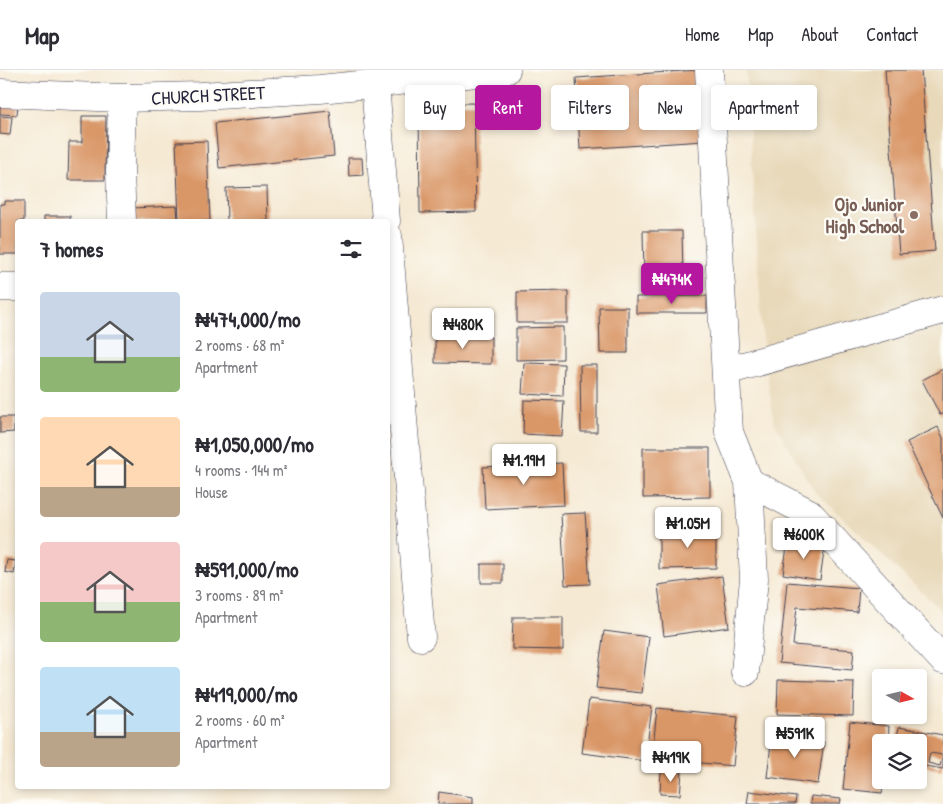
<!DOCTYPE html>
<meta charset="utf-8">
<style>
:root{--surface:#fff;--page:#f7f7f7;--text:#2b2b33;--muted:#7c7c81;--line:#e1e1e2;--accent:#b5179e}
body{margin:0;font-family:"Patrick Hand",sans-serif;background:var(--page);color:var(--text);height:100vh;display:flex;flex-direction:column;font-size:19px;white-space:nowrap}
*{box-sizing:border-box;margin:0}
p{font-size:16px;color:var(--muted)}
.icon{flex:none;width:28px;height:28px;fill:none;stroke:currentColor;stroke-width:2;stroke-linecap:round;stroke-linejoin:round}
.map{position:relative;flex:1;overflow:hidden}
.drawer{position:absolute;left:15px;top:149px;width:375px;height:570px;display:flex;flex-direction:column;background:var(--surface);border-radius:5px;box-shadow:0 2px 8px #0003}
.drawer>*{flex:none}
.hud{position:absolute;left:405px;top:15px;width:462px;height:45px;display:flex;gap:10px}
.needle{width:32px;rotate:98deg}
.fabs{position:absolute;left:872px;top:599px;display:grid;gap:10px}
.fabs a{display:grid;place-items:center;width:55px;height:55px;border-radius:5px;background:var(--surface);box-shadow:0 2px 8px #0003;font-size:25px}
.price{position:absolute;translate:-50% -42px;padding:0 11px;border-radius:5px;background:#fff;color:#222;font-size:16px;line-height:32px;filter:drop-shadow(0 1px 2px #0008)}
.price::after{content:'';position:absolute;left:50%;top:30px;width:15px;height:11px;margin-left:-8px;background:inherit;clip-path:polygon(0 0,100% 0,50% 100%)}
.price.selected{background:var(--accent);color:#fff}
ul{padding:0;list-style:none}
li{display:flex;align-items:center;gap:15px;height:125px;padding:0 25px}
li span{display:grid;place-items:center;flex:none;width:140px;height:100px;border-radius:5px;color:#555}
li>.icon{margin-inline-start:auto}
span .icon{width:60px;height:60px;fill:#fffc;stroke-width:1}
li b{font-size:21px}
h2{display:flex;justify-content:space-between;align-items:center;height:60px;padding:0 25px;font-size:21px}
.tag{padding:0 18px;border-radius:5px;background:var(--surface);box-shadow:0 2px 8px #0003;font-size:18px;line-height:45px}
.tag.selected{background:var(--accent);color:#fff}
header{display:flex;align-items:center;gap:30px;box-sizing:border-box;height:70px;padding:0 25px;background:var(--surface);border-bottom:1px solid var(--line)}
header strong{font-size:24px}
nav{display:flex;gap:28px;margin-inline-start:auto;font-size:18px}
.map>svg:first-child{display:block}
</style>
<header>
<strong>Map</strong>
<nav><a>Home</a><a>Map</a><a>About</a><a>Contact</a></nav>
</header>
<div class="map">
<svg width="943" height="734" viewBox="0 0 943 734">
<rect width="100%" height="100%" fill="#fdfcf7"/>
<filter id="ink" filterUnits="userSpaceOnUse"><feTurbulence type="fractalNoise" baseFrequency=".02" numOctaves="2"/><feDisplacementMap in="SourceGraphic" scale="10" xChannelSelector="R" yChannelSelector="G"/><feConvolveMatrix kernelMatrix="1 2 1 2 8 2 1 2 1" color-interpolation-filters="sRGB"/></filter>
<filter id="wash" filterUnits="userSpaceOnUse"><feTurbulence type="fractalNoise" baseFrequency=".0096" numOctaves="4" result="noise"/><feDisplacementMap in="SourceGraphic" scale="20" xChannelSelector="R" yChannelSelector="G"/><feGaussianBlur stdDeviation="1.12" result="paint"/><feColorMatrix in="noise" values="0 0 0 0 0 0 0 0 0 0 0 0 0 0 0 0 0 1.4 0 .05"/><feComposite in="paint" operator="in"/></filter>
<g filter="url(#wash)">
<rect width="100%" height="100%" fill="#f5e9d3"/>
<path fill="#e8d9ba" d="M746,0H943V542L814,421L774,352L763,274Z"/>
<g id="blocks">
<path fill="#d99666" d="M699,0L704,71L580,79L576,8Z
M885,0H921L935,181L899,184Z
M0,32L18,33L17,45L0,44Z
M474,33L476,142L420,143L419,34Z
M330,41L334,86L219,98L215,53Z
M0,46L12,47L10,65L0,64Z
M82,46H106L105,110H68L69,72H82Z
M207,71L210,151H179L176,72Z
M348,88H362L363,105L349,106Z
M267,117L268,151H227L226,118Z
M5,131H24V151H18V184H0V134H5Z
M177,136L178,151H132L131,138Z
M44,146H70V151H44Z
M643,161H682L683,204L644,205Z
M568,221V253H517V222Z
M707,226V243H636V227Z
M599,237H628V283H600Z
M563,257V289L516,290V258Z
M435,266L491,267V294L435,293Z
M524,293L564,294L563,326L522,324Z
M580,295H597V362H581Z
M943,299V344L940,345L922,310Z
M524,330L564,331L562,366L523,364Z
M0,347H14V362L0,363Z
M938,357L943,368V448L907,372Z
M643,378H710V427L643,428Z
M562,393L564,435L485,439L483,397Z
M585,443L590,514L565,515L561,444Z
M716,459V498L659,499V460Z
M788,470L825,475L820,510L783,504Z
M7,490L16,491L14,504L5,502Z
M481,494H503V513H481Z
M722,506L729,557L664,566L658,515Z
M787,512L859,518L857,542L797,537L793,575L854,580L852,600L779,593Z
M513,547H563V580L512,579Z
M604,561L649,567L642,623L596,618Z
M778,610L854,612L853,646L777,644Z
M589,629L652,637L645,691L582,683Z
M657,638L738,646L733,696L652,688Z
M850,652L889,656L888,672H881V710H884L882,723L843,719Z
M899,657L943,665V685L930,683L928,693L940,696L943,685V699L919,695V672H896Z
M772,665L824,672L818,714L767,707Z
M661,700L682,702L680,725L660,724Z
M749,721L796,727L795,734H747Z
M439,722L473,727V734H438Z
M811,726L841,729L840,734H810Z"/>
</g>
</g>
<g filter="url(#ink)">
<use href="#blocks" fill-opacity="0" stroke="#424052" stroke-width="1"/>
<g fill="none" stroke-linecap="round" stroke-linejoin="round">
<g stroke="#424052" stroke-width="29">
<path id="minor" d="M709,0L729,362L749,412L809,443L943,590
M375,14L386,151
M0,23L122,28L200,26L320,19L506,0
M122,151L120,102L122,28
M388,166L421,567
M0,217H18
M726,301L943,240
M745,602L754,509L749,412"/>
</g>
<use href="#minor" stroke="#fff" stroke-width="28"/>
</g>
</g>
<circle fill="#8d6e63" stroke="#fdfcf7" stroke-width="2" cx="914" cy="145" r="5"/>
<g text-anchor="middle" stroke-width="4.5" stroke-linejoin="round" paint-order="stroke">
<g font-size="19" fill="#22223b" stroke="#fdfcf7">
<text transform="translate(208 25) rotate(-3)" y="7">CHURCH STREET</text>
</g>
<g font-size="19" font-weight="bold" fill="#785e54" stroke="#fdfcf7" text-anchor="end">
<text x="904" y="141">Ojo Junior<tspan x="904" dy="22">High School</tspan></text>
</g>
</g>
</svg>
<div class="fabs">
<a><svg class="needle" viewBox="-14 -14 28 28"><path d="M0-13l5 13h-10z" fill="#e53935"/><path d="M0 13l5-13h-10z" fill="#7c7c81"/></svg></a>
<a><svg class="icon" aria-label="layers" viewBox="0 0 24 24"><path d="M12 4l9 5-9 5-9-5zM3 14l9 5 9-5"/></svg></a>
</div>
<b class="price selected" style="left:672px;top:235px">₦474K</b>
<b class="price" style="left:463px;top:280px">₦480K</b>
<b class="price" style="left:524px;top:416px">₦1.19M</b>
<b class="price" style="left:688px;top:479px">₦1.05M</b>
<b class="price" style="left:804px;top:490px">₦600K</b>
<b class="price" style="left:795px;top:689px">₦591K</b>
<b class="price" style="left:671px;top:713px">₦419K</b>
<div class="hud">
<a class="tag">Buy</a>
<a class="tag selected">Rent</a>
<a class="tag">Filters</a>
<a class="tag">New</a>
<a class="tag">Apartment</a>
</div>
<section class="drawer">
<h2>7 homes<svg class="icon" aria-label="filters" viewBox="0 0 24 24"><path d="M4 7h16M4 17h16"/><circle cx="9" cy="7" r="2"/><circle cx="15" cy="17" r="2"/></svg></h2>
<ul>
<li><span style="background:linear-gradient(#c9d6e8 65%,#8fb573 0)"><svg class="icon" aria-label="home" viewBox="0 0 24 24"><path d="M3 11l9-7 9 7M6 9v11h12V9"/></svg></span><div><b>₦474,000/mo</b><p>2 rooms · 68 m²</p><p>Apartment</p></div></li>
<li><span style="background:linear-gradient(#ffd9b3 70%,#b9a48a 0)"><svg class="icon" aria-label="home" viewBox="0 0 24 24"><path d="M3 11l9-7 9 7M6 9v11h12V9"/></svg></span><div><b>₦1,050,000/mo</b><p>4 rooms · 144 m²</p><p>House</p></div></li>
<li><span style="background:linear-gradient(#f6c9c9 60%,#8fb573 0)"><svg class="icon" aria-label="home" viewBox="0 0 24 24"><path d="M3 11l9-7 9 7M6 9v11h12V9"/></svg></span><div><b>₦591,000/mo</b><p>3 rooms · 89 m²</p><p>Apartment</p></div></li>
<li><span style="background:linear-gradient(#bfe0f5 65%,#b9a48a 0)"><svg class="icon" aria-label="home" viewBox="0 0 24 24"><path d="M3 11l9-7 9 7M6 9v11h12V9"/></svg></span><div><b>₦419,000/mo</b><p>2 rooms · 60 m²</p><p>Apartment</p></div></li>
</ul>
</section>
</div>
